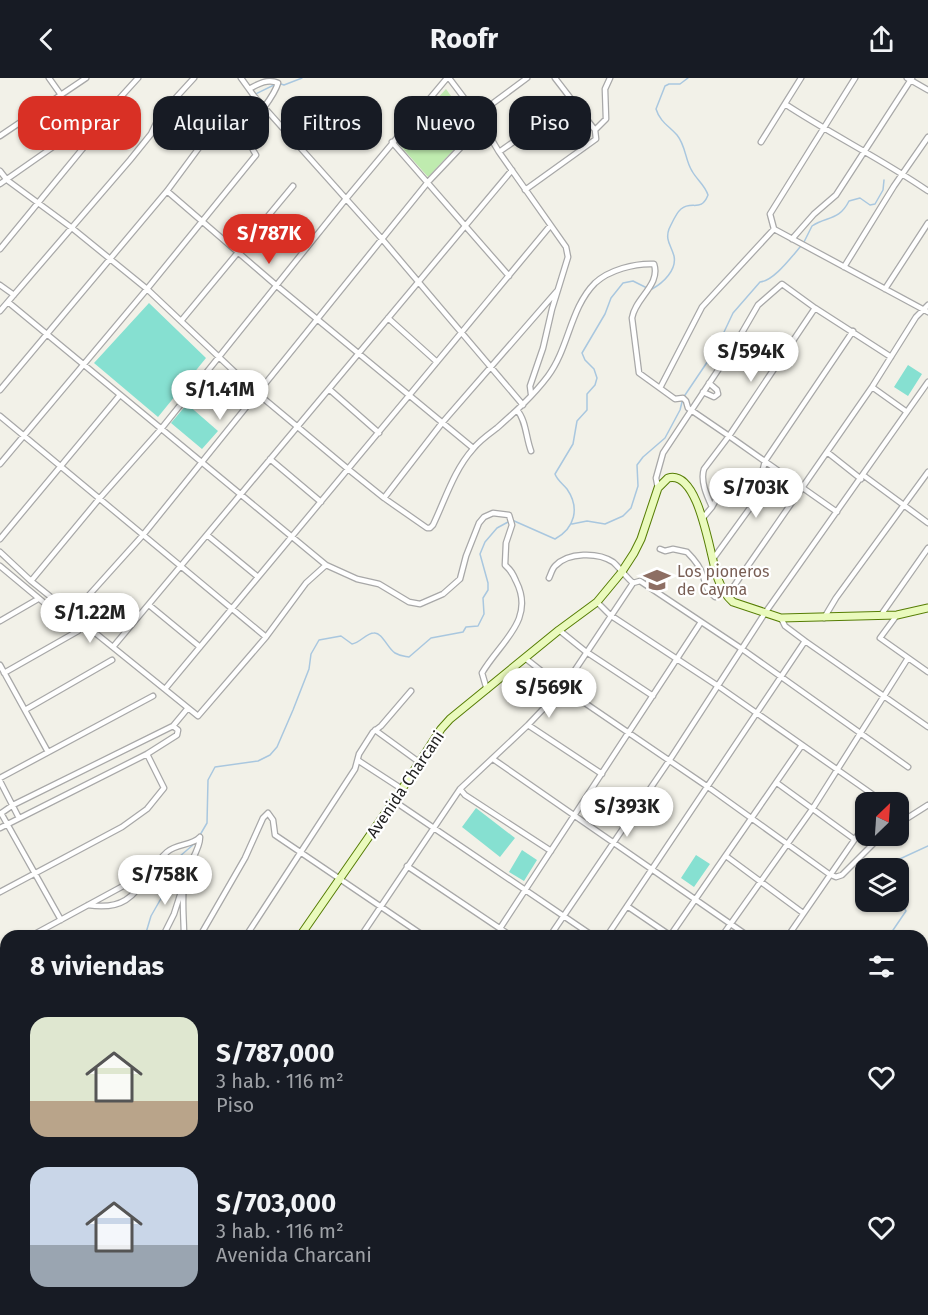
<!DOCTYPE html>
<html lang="es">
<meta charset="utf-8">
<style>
:root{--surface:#171b24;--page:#20242c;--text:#f1f3f6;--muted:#9ea1a6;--accent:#d93025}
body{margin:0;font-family:"Fira Sans",sans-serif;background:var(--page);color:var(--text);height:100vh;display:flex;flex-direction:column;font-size:22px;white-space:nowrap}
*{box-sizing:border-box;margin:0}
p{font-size:20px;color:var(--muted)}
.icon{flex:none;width:33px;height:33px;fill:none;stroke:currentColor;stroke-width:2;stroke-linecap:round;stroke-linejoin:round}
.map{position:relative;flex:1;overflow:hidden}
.side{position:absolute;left:0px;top:852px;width:928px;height:386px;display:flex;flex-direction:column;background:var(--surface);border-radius:18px 18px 0 0;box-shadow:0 2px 4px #0004}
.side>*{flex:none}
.banner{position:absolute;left:18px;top:18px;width:600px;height:54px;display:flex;gap:12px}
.needle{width:39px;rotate:25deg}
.tools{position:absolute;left:855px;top:714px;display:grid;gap:12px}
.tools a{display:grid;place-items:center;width:54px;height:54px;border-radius:12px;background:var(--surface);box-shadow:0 2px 4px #0004;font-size:30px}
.price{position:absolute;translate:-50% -51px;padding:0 14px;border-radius:21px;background:#fff;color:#222;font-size:20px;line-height:39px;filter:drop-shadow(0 2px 3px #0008)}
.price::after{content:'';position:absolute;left:50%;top:36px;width:18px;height:14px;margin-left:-9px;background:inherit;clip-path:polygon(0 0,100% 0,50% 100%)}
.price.selected{background:var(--accent);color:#fff}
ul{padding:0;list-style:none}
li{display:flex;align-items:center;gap:18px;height:150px;padding:0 30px}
li span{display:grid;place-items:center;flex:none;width:168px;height:120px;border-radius:18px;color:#555}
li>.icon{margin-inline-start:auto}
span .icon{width:72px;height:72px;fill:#fffc;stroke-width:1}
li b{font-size:26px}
h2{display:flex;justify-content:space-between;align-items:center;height:72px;padding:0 30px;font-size:26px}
.chip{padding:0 21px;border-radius:18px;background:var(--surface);box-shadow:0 2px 4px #0004;font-size:21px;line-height:54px}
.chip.selected{background:var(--accent);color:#fff}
header{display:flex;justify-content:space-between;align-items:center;height:78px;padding:0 30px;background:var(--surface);font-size:27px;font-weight:700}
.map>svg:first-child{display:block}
</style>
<header><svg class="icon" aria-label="back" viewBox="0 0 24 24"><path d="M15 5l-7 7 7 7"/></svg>Roofr<svg class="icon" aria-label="share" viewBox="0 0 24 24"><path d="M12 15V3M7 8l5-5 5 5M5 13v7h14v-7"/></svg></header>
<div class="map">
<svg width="928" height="1237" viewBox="0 0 928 1237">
<rect width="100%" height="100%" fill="#f2f1e8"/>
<path fill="#bfebaf" d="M446,11L474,50L428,99L398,65L400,61Z"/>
<path fill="#86e0d1" d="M149,225L206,280L158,339L94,285Z
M908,287L922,296L908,318L894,309Z
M187,326L218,353L202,371L171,345Z
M476,730L515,760L500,779L462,749Z
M522,772L537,782L524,803L509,794Z
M696,777L710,786L694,809L681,800Z"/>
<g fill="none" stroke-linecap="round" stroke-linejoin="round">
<path stroke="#a9c7df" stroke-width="1.5" d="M281,6L284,7L302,0
M175,47L200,42L205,45L210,44L225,31L276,6
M804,164L812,148C827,138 839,143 849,123L860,120L870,127L875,126L883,112L884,102
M652,211C663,205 677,192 674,178C671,167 665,162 669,151C672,145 676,135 681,131C692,122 701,135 708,117C705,107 697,102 692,93C685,82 686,68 677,57C669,48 660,44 656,31L665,8L669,6H680L688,0
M512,442L555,461C575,450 580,430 567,411C563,406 557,402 555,396L573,366L577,343L587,332V316L595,307L597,300L594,291L585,282L582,275L605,236L611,220L623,205L633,203L647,210
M572,446L587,443L605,446L623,438L631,430L638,408L637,387L643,379L665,360L680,332L683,320L716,271L733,235L760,204C774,203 792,178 801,168
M200,757L207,745L208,702L215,689L258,683L270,677L277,669L293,632L309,591L311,576L319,562L341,558L352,566C360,565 366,555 374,555C382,554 388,571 395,575C400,578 404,578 409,579L431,560L463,554L466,549L478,548L484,536L483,520L488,512V505L480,476L485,464L497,450L508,444
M891,790V785L928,768
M145,858L151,838L163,817L169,792L172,785L194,766
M889,858L906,833L898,821
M0,999L6,996
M922,1076L928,1078
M634,1237L635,1232
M670,1237L689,1232"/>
<g stroke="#a8a8a8" stroke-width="7">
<path id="minor" d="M241,0L254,18L382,161L523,327
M449,0L477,37L499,74L566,169L568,179L552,231L543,270L530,308L531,316
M855,0L770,136L774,151L928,234
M907,0L928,12
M118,22L138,0
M785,26C832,57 882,81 928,113
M477,37L527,0
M595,52L606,41L605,11L610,0
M0,58L86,0
M392,64L509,198
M761,64L801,0
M499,74L572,23
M0,93L7,102L72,150L147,211L257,315L348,391L384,420L427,450H430L433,447C445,422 454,392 473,371C479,363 489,356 497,350C515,334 533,318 548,298C569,270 570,230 595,205C609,192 635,185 654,186C661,207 635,220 632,240L639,295L675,321L683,320L686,323L688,330L729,358L837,434
M0,106L83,48L49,0
M525,112L596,61L595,52L555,0
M167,113L277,208L473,370
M792,161L814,136L836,117L912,0
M0,171L112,35
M844,189L894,108L928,59
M0,207L14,217
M885,211L928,145
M8,224L326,487L357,501L379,506L409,524L420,526L443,516L460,501L466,478L479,445L484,439L493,435L509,437L512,447L506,465L505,487C511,492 513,496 516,503C536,542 500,564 482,595L487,612
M0,233L130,82L151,56L160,37L194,0
M388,240L437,284
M181,243L293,108
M872,309L907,334
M660,310L702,229L774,151
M329,311L379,355
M0,312L167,113L204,63
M703,314L714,319L718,316L717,312L709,305
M517,332C526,342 526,360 531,373
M0,338L266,559
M827,374L861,401
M270,381L321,424
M0,386L147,211L256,77C236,48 271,30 278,5C268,0 258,6 249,11
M863,397L928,445
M658,410L656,400L663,375L736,265L758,227L782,206L815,230L891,279
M384,420L442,345L557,213
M712,429C707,418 700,403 704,391L729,358L815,230
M702,441L712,429L726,404L734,403
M207,457L258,499
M0,461L120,317
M660,471L665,473L673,471L687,474C693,480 701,490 703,498C706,507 707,513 715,519L724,513
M0,474L31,503L198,638L266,559L306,505L326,487
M713,481L750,430L757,414L765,383L853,253
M0,488L78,553L4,595
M549,500C551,496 552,491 555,488C568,474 598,474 613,484C618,488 626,499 633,505
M31,503L99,421L161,351L345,122L447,0
M727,518L872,309L916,239L928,227
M597,524L610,537L718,608L882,723L880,724
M149,527L200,569
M72,536L143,457L428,104L482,47
M881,537L928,470
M897,537L880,560L928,594
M781,540L785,548L805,563L928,649
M824,540L836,520L928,394
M0,543L38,521
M559,552L585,573L653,618
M113,569L512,92
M525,580L563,610L708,709L829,796L836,799L842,797L881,758
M0,587L48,674
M165,611L550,148
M25,632L112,582
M528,647L602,696
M375,652L419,684
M493,681L748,858
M359,683L402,711
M0,700L153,618
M0,703L19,740
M777,705L854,761
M460,711L465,717L551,773
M394,723L593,858
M1,735L61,842
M0,736L13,727L173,648L188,630
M898,746L928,727
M0,750L147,676L177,657L178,652L173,648
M726,778L803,835
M407,788L511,858
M0,814L122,749L147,731L164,710L147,676
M88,827C139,835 138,800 167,774C177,765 192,768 200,759C200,773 188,785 185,799C181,818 184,839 184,858
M627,828L671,858
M31,858L125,807
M163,858L174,836L181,814
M200,858L245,780L263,740L268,735L273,742L275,757L424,858
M246,858L355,691L359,676L373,654L381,648L411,613
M361,858L460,711L528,647L563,610L633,505L640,503L742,571L908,689
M495,858L701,544
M550,858L669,683L765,535L928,304
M607,858L805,563
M670,858L802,667
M722,858L813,730L908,580
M788,858L866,745
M0,874L6,871
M0,939L6,937
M922,997L928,993
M0,1056L6,1052
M0,1131L6,1122
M0,1178L6,1182
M0,1208L6,1200
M922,1226L928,1218
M76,1232L83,1237
M240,1232L247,1237
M390,1232L396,1237
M855,1232L866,1237
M100,1237L104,1232
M145,1237L150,1232
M204,1237L209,1232
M267,1237L271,1232
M328,1237L333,1232
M457,1237L462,1232
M512,1237L518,1232
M567,1237L574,1232
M915,1237L919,1232"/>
</g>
<g stroke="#567d04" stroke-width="9">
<path id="secondary" d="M300,858L402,711L441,651L450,641L559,552L597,524L621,495L634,475L641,461L658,410L668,400C700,391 710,480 718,501C721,509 726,518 733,524L781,540L897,537L928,530
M39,1237L43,1232"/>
</g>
<use href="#minor" stroke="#fff" stroke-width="4.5"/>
<use href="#secondary" stroke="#eafabd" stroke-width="7"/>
</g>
<defs>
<g id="school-bare" transform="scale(2.07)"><path d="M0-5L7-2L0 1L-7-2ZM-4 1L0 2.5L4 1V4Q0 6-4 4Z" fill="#8d6e63" stroke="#fff" stroke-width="2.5" paint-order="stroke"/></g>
</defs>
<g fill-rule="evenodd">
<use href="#school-bare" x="657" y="502"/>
</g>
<g text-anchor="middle" stroke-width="4.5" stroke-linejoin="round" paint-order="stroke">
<g font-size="16" fill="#785e54" stroke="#fff" text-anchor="start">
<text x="677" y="499">Los pioneros<tspan x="677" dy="18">de Cayma</tspan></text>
</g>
<g font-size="16" fill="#212121" stroke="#fff">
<text transform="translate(405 706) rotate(-56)" y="6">Avenida Charcani</text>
</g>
</g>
</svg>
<div class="tools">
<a><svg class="needle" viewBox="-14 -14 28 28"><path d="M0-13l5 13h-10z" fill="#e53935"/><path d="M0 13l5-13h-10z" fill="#9ea1a6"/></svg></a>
<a><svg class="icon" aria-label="layers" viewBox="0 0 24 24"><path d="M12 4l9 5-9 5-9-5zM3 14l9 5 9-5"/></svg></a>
</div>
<b class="price selected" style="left:269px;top:187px">S/787K</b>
<b class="price" style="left:751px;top:305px">S/594K</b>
<b class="price" style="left:220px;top:343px">S/1.41M</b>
<b class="price" style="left:756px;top:441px">S/703K</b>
<b class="price" style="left:90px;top:566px">S/1.22M</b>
<b class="price" style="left:549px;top:641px">S/569K</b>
<b class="price" style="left:627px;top:760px">S/393K</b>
<b class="price" style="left:165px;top:828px">S/758K</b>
<div class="banner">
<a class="chip selected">Comprar</a>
<a class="chip">Alquilar</a>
<a class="chip">Filtros</a>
<a class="chip">Nuevo</a>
<a class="chip">Piso</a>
</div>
<section class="side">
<h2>8 viviendas<svg class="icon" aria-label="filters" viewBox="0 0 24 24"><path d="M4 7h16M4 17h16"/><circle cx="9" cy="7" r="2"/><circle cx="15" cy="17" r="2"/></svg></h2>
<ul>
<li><span style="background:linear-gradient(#dfe7d0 70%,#b9a48a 0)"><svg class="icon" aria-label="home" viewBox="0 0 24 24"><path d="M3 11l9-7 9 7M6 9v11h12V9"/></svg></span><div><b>S/787,000</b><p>3 hab. · 116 m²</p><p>Piso</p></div><svg class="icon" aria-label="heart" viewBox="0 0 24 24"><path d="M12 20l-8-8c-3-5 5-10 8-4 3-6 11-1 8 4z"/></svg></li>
<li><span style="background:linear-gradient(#c9d6e8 65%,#9aa5b1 0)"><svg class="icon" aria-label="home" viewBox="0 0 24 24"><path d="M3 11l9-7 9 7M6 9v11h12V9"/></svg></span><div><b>S/703,000</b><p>3 hab. · 116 m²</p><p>Avenida Charcani</p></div><svg class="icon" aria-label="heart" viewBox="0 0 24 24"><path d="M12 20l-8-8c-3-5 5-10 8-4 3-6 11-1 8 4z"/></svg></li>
</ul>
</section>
</div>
